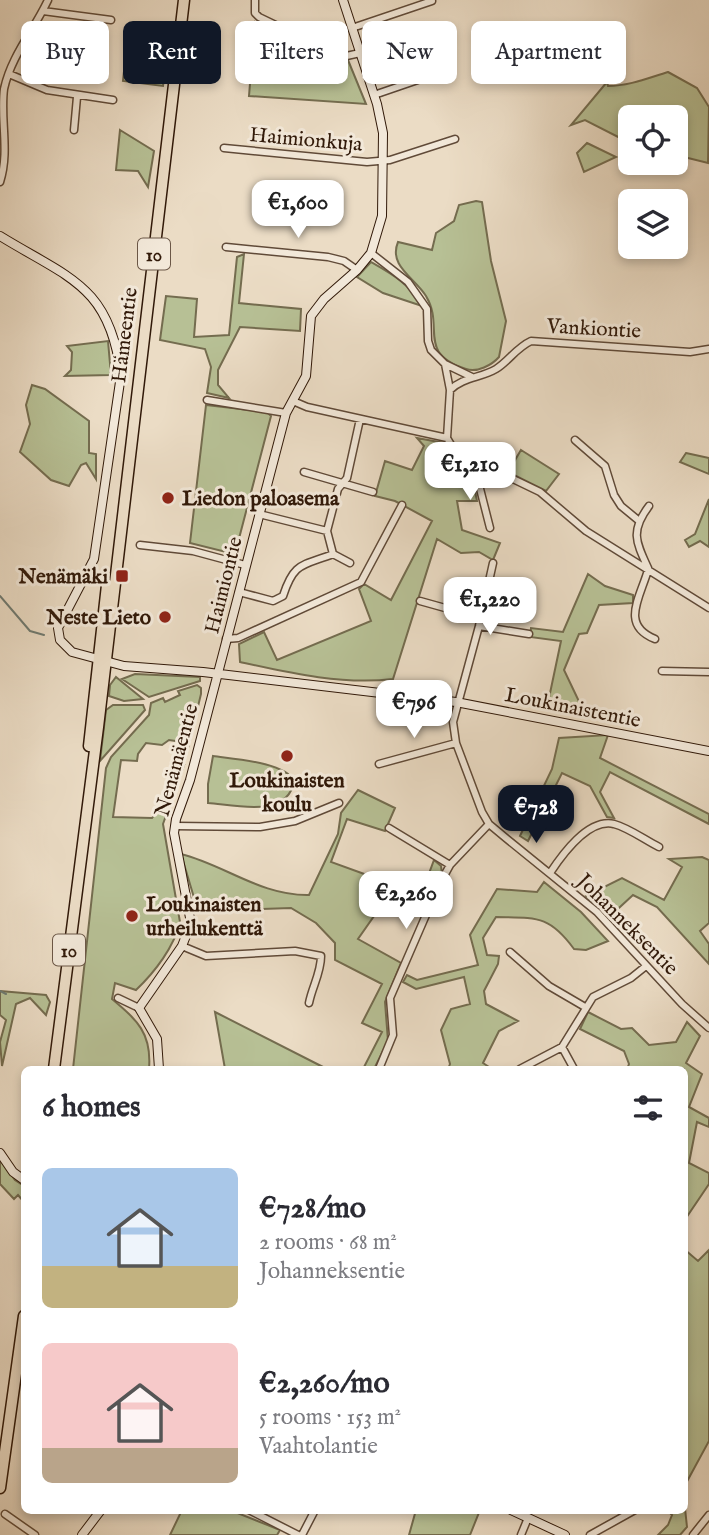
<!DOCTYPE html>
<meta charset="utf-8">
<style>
:root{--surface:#fff;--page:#f7f7f7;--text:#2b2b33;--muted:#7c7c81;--accent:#111827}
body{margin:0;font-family:"IM FELL English",serif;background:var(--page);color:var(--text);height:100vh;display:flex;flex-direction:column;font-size:26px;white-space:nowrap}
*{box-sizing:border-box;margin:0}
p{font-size:23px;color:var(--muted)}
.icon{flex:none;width:38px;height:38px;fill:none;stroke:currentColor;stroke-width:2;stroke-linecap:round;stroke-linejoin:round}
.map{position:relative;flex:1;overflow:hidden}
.drawer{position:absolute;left:21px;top:1066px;width:667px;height:448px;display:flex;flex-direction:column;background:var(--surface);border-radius:10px;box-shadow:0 4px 10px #0003}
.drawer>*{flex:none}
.top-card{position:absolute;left:21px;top:21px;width:668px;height:63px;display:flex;gap:14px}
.buttons{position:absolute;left:618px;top:105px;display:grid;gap:14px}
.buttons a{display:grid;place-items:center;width:70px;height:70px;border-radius:10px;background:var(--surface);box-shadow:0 4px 10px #0003;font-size:35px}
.price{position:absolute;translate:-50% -60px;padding:0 16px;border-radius:14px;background:#fff;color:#222;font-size:23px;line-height:46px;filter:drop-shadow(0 2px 4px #0008)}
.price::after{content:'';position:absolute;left:50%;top:42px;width:21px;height:16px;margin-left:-10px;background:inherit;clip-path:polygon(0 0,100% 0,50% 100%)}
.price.current{background:var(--accent);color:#fff}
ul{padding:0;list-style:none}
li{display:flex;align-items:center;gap:21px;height:175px;padding:0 21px}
li span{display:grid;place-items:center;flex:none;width:196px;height:140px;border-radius:10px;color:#555}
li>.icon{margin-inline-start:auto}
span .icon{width:84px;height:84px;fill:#fffc;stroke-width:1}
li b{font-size:30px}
h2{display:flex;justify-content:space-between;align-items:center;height:84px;padding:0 21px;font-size:30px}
.chip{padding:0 24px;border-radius:10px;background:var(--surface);box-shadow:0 4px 10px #0003;font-size:24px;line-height:63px}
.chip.current{background:var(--accent);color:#fff}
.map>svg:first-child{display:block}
</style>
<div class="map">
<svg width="709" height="1535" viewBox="0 0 709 1535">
<rect width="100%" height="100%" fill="#ebdcc5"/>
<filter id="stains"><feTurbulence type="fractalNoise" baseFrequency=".00286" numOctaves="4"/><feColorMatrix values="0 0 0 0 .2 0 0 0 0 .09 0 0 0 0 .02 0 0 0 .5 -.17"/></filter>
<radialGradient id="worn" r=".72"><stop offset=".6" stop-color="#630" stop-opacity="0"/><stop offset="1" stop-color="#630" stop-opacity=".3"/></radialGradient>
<path fill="#b7c095" stroke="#746c4f" stroke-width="2" d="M255,22C278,31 327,59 348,60L366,104L249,96Z
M129,24L170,29L163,86L123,81Z
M668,72L697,88L709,107L708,163L680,156L686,136H676V117H630V143L585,120L571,125L607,82L608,86C629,86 648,78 668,72Z
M120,130L154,151L148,187L138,171L116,170Z
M587,143L616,157L584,172L577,153Z
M476,201L482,202L491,261L506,321L499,357C492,365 477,373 466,369C416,353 445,327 426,296C415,278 388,266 398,242L432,250L436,233L454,221L459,205Z
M244,254L239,303L301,309L300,331L240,327L218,370V385L229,398L207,393L211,367L205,349L160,340L166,296L197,299L194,337L229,335L237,257Z
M371,262C392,274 410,284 422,306L383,293L357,277Z
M108,341L111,375L65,376L71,370L72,352L67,346Z
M32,385L45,389L89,421V453L96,454V479L86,463L81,465L69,486L51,480L20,452L30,424L26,405Z
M206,405L267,412L271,416L236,550L230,553L190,543Z
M417,438L444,443L458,462L471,471L477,501H457L462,530L500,543L493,560L479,552L461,553L437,539L393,679C342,685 290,673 240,662L239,644L264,632L277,660L371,621L359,589L364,584L391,600L432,521L395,501L375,496L385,461L412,470L424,446Z
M521,450L559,474L546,491L508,472Z
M686,453L709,458V474L680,462Z
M709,499V547L700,541L689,547L685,540L695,534Z
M588,574L605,586L633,595V603L599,605L587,633L579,634L564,670L585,714L544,704L549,698L561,641L530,637L531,628L563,632Z
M135,674L200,677V681L149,697L122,679Z
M116,677L143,699L124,701L109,696L110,685Z
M197,685L201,688V694L188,748L183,749L182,742L169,740L162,745L146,743L138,754L137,761L121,760L113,817L152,818L165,801L180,765H184L163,824L180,922C174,947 155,972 136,990L115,983L112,999C137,1020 152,1033 149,1069H73L106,768L111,757L149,715L151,703L163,698L165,702L180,695L178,691Z
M113,705H143L145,710L100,761L106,710Z
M608,735L600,758L709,814V824L610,772L600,792L614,818L607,817L590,786L562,773L528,841L520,836L552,769L559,738Z
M213,756C233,759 285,762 294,781C288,819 235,805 208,803V784Z
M358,790L395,808L385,831L347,819L331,862L378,879L393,889L358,939L401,963L385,1002L388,1041L374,1069H363L382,1032L362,1023L382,984L335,960V943L316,923L291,908L198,911L181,854C225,865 261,896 309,895L338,834L341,813Z
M702,857L709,860V923L700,931L709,944V964L657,907L633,895L608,918L586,896L622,878L664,900L682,867L669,859Z
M434,860L441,866L442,874L423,910L417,906Z
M544,882L581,912L608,941L586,950L574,949C549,915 537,918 496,917L483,938L487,955L499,956L498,964L484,991L486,1004L518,1021L499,1031L483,1063L492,1069H448L450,1064L441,1030L451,1009L470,1004L464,977L416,989L403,982L407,975L417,980L478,965L470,935L497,889L537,892Z
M0,991L46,995L50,1002L46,1015L30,998L16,1004L2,1066L0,1042L6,1020L0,1015Z
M215,1012L327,1069H225Z
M588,1012L621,1029L632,1028L649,1045L676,1042L687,1022L700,1036L686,1063L702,1074L689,1107L709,1118V1127L697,1122L689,1163L709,1173V1184L684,1221V1069H627L629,1064L624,1051L580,1029Z
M0,1159L15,1180L24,1186V1202L18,1195L14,1199L0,1184Z
M684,1249L698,1261L709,1250V1441L684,1487Z
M684,1499L687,1527L680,1535H658L668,1525L672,1515L667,1510H684Z
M182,1510H230L280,1530L277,1535H170Z
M416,1510H480L470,1535H409Z"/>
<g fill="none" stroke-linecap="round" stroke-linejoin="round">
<path stroke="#6f7a71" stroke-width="2" d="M0,596L30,631L44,635
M0,991L6,994"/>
<g stroke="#604a38" stroke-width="9">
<path id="street" d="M255,0V13L259,17L342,57L360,53
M43,11L111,20
M352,28L432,1
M9,74L47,90L113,100
M374,95L444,71
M74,130L77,97
M224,148L367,162L390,160L455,139
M0,182C10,151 0,120 4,89C11,56 34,30 48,0
M226,247L328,257L344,261L357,270
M371,253L408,282L427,309L428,341L431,350L445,364L450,390L447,438L459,458L475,469L513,479L540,492L586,531L709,608
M445,364L472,377
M450,390C463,377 481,378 496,369C509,361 516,348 531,341L690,352L709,349
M207,400L286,413
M293,401L307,407L447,438
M575,440L605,466L614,495L621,506L638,520
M475,469L490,528
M304,472L373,492
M259,514L327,531L333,554L350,563
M327,531L338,489L347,478L360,419
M140,545L193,551L245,565
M493,563L479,626L453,722L456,743L482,812L489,824L507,839L597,912L682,1004L709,1028
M648,568C636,542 630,531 649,506
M648,570C640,598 620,625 655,639
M239,592L273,601L283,596C294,562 302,566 333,554
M420,601L481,618
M479,626L529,634
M226,639L238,638L361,582L402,505
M662,671L709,672
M379,764L456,743
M175,826L260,827L295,821L339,803
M389,828L450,865
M550,873C562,855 588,818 614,824C629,828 645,840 659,847
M182,946L206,956L295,951L321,956C321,973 312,987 309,1003
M510,952L549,986L585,1007
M118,998L139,1008
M562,1047L574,1069
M379,1069L393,1035L390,998L439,885L450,865L489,824
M520,1069L562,1047L593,997L631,978L646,966
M249,1510L298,1535
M5,1514L35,1535
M302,1535L315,1510
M521,1535L528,1518
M590,1535L635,1510
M693,1535L709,1515"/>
</g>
<g stroke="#311909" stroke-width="10">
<path id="secondary" d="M0,236C68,278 110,285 121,375L94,559L58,628L60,640L72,652L124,666L203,672L456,702L709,751
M159,1069L157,1039L139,1008L182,946L191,923L174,833L176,819L190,780L286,413L306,376L311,316L324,299L357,270L371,253L382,216L383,133L377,104L343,0
M0,1153L13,1172L24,1180
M511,1510L565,1535
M82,1535L101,1510"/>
</g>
<g stroke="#311909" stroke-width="13">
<path id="highway" d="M89,746L107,585
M54,1069L98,727L184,0
M0,1488L24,1316"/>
</g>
<use href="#street" stroke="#f2e8d9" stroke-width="6"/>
<use href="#secondary" stroke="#f2e8d9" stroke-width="8"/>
<use href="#highway" stroke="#ebdcc5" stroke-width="10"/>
</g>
<g fill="#8f2418" stroke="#f2e8d9" stroke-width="2.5">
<circle cx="168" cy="498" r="7"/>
<rect x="115" y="569" width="14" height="14" rx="3.5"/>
<circle cx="165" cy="617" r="7"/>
<circle cx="287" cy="756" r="7"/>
<circle cx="132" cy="916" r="7"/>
</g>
<g text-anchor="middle" stroke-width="6" stroke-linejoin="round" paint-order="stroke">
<g fill="#f2e8d9" stroke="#6b5747" stroke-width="2">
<rect x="138" y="238.5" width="32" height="31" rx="5"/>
<rect x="53" y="934.5" width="32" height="31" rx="5"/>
</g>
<g font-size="19" font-weight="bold" fill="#311909">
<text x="154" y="261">10</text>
<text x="69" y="957">10</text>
</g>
<g font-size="21" fill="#311909" stroke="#f2e8d9">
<text transform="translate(306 139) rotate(5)" y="7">Haimionkuja</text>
<text transform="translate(594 328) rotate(3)" y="7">Vankiontie</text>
<text transform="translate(124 335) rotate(-83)" y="7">Hämeentie</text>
<text transform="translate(223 585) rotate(-76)" y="7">Haimiontie</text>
<text transform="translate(573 707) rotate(11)" y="7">Loukinaistentie</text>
<text transform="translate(176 760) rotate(-75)" y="7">Nenämäentie</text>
<text transform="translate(628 924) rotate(45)" y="7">Johanneksentie</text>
</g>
<g font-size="21" font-weight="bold" fill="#311909" stroke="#f2e8d9" text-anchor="start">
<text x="182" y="505">Liedon paloasema</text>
<text x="108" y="583" text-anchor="end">Nenämäki</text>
<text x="151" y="624" text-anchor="end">Neste Lieto</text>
<text x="287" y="787" text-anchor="middle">Loukinaisten<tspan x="287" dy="24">koulu</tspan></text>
<text x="146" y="911">Loukinaisten<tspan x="146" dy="24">urheilukenttä</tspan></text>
</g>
</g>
<rect width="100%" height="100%" filter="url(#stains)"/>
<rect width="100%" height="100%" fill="url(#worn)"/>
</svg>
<div class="buttons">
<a><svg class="icon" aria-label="locate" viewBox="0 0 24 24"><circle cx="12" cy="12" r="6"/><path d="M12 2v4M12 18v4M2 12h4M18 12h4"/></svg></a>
<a><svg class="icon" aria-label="layers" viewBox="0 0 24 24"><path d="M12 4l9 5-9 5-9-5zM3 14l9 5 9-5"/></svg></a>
</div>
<b class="price" style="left:298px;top:240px">€1,600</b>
<b class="price" style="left:470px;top:502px">€1,210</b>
<b class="price" style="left:490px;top:637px">€1,220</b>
<b class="price" style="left:414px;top:740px">€796</b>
<b class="price current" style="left:536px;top:845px">€728</b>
<b class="price" style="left:406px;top:931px">€2,260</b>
<div class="top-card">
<a class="chip">Buy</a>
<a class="chip current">Rent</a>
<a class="chip">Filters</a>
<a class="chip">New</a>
<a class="chip">Apartment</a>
</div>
<section class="drawer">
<h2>6 homes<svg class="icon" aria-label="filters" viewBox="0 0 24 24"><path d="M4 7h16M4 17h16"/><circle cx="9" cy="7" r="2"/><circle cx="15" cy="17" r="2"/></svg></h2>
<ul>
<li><span style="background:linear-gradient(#a9c7e8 70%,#c2b280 0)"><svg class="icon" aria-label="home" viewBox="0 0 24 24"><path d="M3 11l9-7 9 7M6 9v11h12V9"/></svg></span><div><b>€728/mo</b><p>2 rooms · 68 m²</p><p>Johanneksentie</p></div></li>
<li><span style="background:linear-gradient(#f6c9c9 75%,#b9a48a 0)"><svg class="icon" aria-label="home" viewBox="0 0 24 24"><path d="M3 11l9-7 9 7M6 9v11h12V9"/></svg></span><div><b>€2,260/mo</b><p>5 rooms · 153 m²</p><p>Vaahtolantie</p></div></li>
</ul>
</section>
</div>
